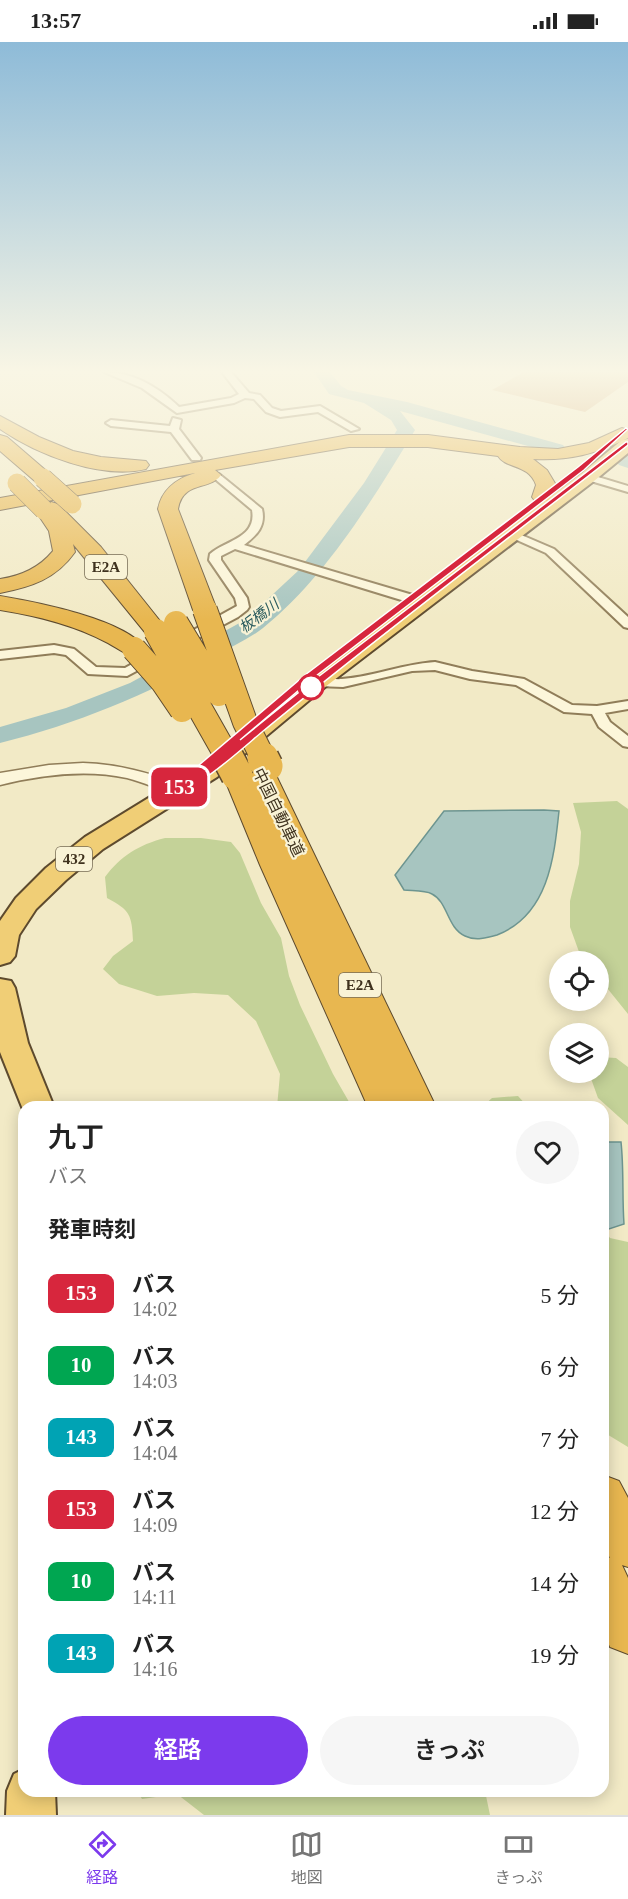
<!DOCTYPE html>
<html lang="ja">
<meta charset="utf-8">
<style>
:root{--surface:#fff;--page:#f6f6f6;--text:#222;--muted:#767676;--line:#e0e0e0;--accent:#7c3aed}
body{margin:0;font-family:"Times New Roman","Noto Sans JP",serif;background:var(--page);color:var(--text);height:100vh;display:flex;flex-direction:column;font-size:22px;white-space:nowrap}
*{box-sizing:border-box;margin:0}
p{font-size:20px;color:var(--muted)}
.icon{flex:none;width:33px;height:33px;fill:none;stroke:currentColor;stroke-width:2;stroke-linecap:round;stroke-linejoin:round}
.map{position:relative;flex:1;overflow:hidden}
.panel{position:absolute;left:18px;top:1059px;width:591px;height:696px;display:flex;flex-direction:column;background:var(--surface);border-radius:18px;box-shadow:0 3px 15px #0003}
.panel>*{flex:none}
.badge{padding:0 12px;border-radius:9px;font-size:21px;line-height:39px}
.buttons{position:absolute;left:549px;top:909px;display:grid;gap:12px}
.buttons a{display:grid;place-items:center;width:60px;height:60px;border-radius:50%;background:var(--surface);box-shadow:0 3px 15px #0003;font-size:30px}
.map>.badge{position:absolute;translate:-50% -50%;box-shadow:0 0 0 3px #fff}
h2{padding:0 30px;font-size:22px;line-height:54px}
.round{display:grid;place-items:center;flex:none;width:63px;height:63px;border-radius:32px;background:var(--page)}
.summary{display:flex;align-items:center;justify-content:space-between;height:102px;padding:0 30px}
h1{font-size:28px;font-weight:600;line-height:45px}
.button{display:flex;gap:12px;margin-top:auto;padding:12px 30px}
.button a{flex:1;height:69px;border-radius:36px;background:var(--accent);color:#fff;font-size:24px;font-weight:600;line-height:69px;text-align:center}
.button a+a{background:var(--page);color:var(--text)}
ul{padding:0;list-style:none}
li{display:flex;align-items:center;gap:18px;height:72px;padding:0 30px}
li div{flex:1}
li b{display:block;font-size:22px}
li em{font-style:normal}
li .badge{min-width:66px;font-weight:700;text-align:center}
.status{display:flex;justify-content:space-between;align-items:center;height:42px;padding:0 30px;background:var(--surface);direction:ltr}
.status svg{height:16px;fill:currentColor}
.dock{display:flex;justify-content:space-around;align-items:center;height:84px;border-top:2px solid var(--line);background:var(--surface);font-size:16px;color:var(--muted)}
.dock a{display:grid;justify-items:center;gap:3px}
.dock .on{color:var(--accent)}
.map>svg:first-child{display:block}
.green{fill:#c4d298}
.water{fill:#a7c5c0;stroke:#6d9590;stroke-width:1.5}
.lines{fill:none;stroke-linecap:round;stroke-linejoin:round}
.river{fill:#a7c5c0;fill-rule:evenodd}
.building{fill:#d4a978}
.minor-casing{stroke:#907d59;stroke-width:4}
.tertiary-casing{stroke:#907d59;stroke-width:3}
.trunk-casing{stroke:#5d4a2e;stroke-width:4}
.motorway-casing{stroke:#5d4a2e;stroke-width:2}
.minor{fill:#fcf6da;fill-rule:evenodd}
.tertiary{fill:#fcf6da;fill-rule:evenodd}
.trunk{fill:#f0ce76;fill-rule:evenodd}
.motorway{fill:#e8b750;fill-rule:evenodd}
.motorway-bridge-far2-casing{stroke:#5d4a2e;stroke-width:20;stroke-linecap:butt}
.motorway-bridge-far1-casing{stroke:#5d4a2e;stroke-width:26;stroke-linecap:butt}
.motorway-bridge-casing{stroke:#5d4a2e;stroke-width:34;stroke-linecap:butt}
.motorway-bridge-far2{stroke:#e8b750;stroke-width:19}
.motorway-bridge-far1{stroke:#e8b750;stroke-width:24}
.motorway-bridge{stroke:#e8b750;stroke-width:31}
.line{fill:#d7263d;stroke:#fff;stroke-width:1.5}
.stop-dot{fill:#fff;stroke:#d7263d;stroke-width:3}
.labels{text-anchor:middle;stroke-width:4.5;stroke-linejoin:round;paint-order:stroke}
.shield{fill:#f9f3d6;stroke:#776c55;stroke-width:1.5}
.shield-label{font-size:15px;font-weight:bold;fill:#3f321e}
.far-water-label{font-size:15px;font-style:italic;fill:#2c5d5f;stroke:#f9f3d6}
.street-label{font-size:16px;fill:#3f321e;stroke:#f9f3d6}
</style>
<div class="status"><b>13:57</b><svg viewBox="0 0 49 12"><path d="M0 12V9h3v3zM5 12V6h3v6zM10 12V3h3v9zM15 12V0h3v12zM26 1h20v11H26zM47 4h2v5h-2z"/></svg></div>
<div class="map">
<svg width="628" height="1773" viewBox="0 0 628 1773">
<rect width="100%" height="100%" fill="#f2eac6"/>
<path class="green" d="M 617,759 L 628,767 L 628,972 L 599,936 L 598,920 L 582,918 L 570,885 L 570,859 L 579,822 L 581,790 L 573,761 Z
M 165,796 L 201,796 L 231,800 L 240,811 L 261,861 L 281,896 L 289,934 L 300,963 L 333,1032 L 352,1065 L 277,1065 L 280,1032 L 256,979 L 228,953 L 194,951 L 157,954 L 119,942 L 103,927 L 113,914 L 133,899 C 132,873 130,868 107,856 L 105,835 C 121,814 138,803 165,796 Z
M 599,1015 L 616,1016 L 628,1025 L 628,1083 L 598,1056 L 589,1031 L 598,1030 Z
M 518,1054 L 528,1065 L 482,1065 L 492,1056 Z
M 603,1187 L 610,1196 L 628,1200 L 628,1405 L 605,1391 L 603,1388 Z
M 137,1749 L 485,1749 L 490,1773 L 204,1773 L 177,1752 L 142,1757 Z"/>
<path class="water" d="M 544,768 L 559,769 C 554,817 548,873 497,893 C 487,896 475,899 465,894 C 447,886 448,860 432,852 C 425,848 412,849 404,848 L 395,833 L 444,769 Z
M 603,1100 L 621,1100 C 624,1127 622,1154 624,1182 L 609,1187 L 603,1180 Z"/>
<g class="lines">
<path class="river" d="M 314,330 L 330,330 L 341,344 L 348,348 L 407,360 L 563,403 L 566,407 L 563,411 L 557,412 L 400,369 L 415,388 C 373,457 326,535 263,586 C 249,597 231,605 215,614 C 147,653 76,682 0,701 L 0,685 L 66,666 L 130,641 L 245,578 L 299,528 L 364,441 L 397,388 L 391,378 L 364,361 L 329,352 Z
M 625,413 L 628,414 L 628,426 L 619,423 L 616,419 L 619,415 Z"/>
</g>
<path class="building" d="M 524,330 L 628,330 L 628,340 L 585,370 L 492,348 Z"/>
<g class="lines">
<defs>
<path id="minor" d="M 104,330 C 133,330 158,345 179,365 L 231,356 L 239,352 L 222,330 L 231,330 L 249,351 L 260,353 L 272,366 L 281,369 L 320,364 L 359,387 L 351,389 L 318,370 L 280,375 L 266,370 L 254,357 L 245,356 L 234,361 L 177,371 L 142,346 Z
M 173,376 L 181,378 L 179,387 L 201,416 L 200,418 L 192,418 L 171,390 L 111,384 L 106,381 L 111,378 L 170,384 Z
M 219,432 L 262,467 C 266,484 257,493 244,503 L 416,554 L 418,557 L 412,561 L 408,560 L 235,507 L 221,514 L 221,518 L 247,556 L 249,565 L 247,568 L 238,575 L 127,634 L 88,632 L 66,613 L 54,611 L 0,617 L 0,609 L 54,603 L 74,607 L 96,625 L 125,626 L 237,564 L 235,556 L 209,518 L 210,512 C 226,498 257,496 252,468 L 215,437 L 215,433 Z
M 588,432 L 628,444 L 628,450 L 584,437 L 583,435 Z
M 512,489 L 554,507 L 628,575 L 628,586 L 624,585 L 546,511 L 508,494 L 508,490 Z
M 435,620 L 472,629 L 524,637 L 572,663 L 597,664 L 628,659 L 628,667 L 605,671 L 610,680 L 628,694 L 628,705 L 623,704 L 599,685 L 592,672 L 564,670 L 516,643 L 470,637 L 435,628 L 412,629 L 343,645 L 317,644 L 310,640 C 318,633 332,638 342,637 C 373,635 402,622 435,620 Z"/>
<path id="tertiary" d="M 83,721 C 119,722 149,731 183,743 L 185,747 L 183,751 L 176,753 C 159,748 144,740 127,736 C 85,727 41,733 0,743 L 0,731 L 49,723 Z"/>
<path id="trunk" d="M 628,397 L 628,411 L 594,439 L 325,645 L 217,735 L 103,807 L 66,838 L 36,867 L 19,893 L 15,914 L 10,920 L 0,923 L 0,879 L 16,856 L 46,826 L 85,795 L 199,725 L 309,635 L 582,431 L 622,398 Z
M 0,937 L 11,939 L 15,946 L 28,1001 L 54,1065 L 24,1065 L 24,1069 L 22,1065 L 0,1010 Z
M 24,1727 L 24,1749 L 55,1749 L 56,1773 L 6,1773 L 7,1749 L 14,1732 Z"/>
<path id="motorway" d="M 0,374 L 39,395 L 73,409 L 101,415 L 146,419 L 149,423 L 146,427 C 101,438 36,412 0,387 Z
M 622,386 L 628,388 L 628,396 C 597,412 568,419 533,417 L 547,428 L 556,443 L 549,459 L 535,459 L 532,455 L 536,443 C 529,422 506,427 498,414 L 428,405 L 349,405 L 215,428 L 221,433 C 210,449 183,438 178,467 L 217,568 L 213,573 L 205,575 L 197,573 L 193,568 L 158,467 C 162,447 176,437 195,431 L 0,468 L 0,456 L 349,393 L 428,393 L 520,405 L 558,407 L 589,401 Z
M 0,393 L 7,395 L 50,432 L 53,436 L 50,440 L 36,440 L 0,409 Z
M 51,460 L 58,462 L 101,505 L 164,584 L 168,589 L 164,594 L 156,596 L 148,594 L 73,502 L 75,510 C 56,537 31,545 0,551 L 0,537 C 21,534 39,526 53,509 L 49,489 L 39,474 L 43,469 L 41,466 L 44,462 Z
M 0,554 C 36,560 125,577 146,607 L 143,612 C 128,616 121,608 108,601 C 74,583 38,574 0,568 Z
M 258,717 L 268,719 L 272,725 L 436,1065 L 368,1065 L 260,823 L 223,733 L 227,727 L 237,725 L 245,727 L 248,719 Z
M 603,1433 L 619,1439 L 628,1456 L 628,1525 L 622,1523 L 628,1536 L 628,1612 L 610,1605 L 603,1589 L 603,1513 L 610,1516 L 603,1502 Z"/>
</defs>
<use href="#minor" class="minor-casing"/>
<use href="#tertiary" class="tertiary-casing"/>
<use href="#trunk" class="trunk-casing"/>
<use href="#motorway" class="motorway-casing"/>
<use href="#minor" class="minor"/>
<use href="#tertiary" class="tertiary"/>
<use href="#trunk" class="trunk"/>
<use href="#motorway" class="motorway"/>
<defs>
<path id="motorway-bridge-far2" d="M 43,436 L 72,462
M 17,441 L 44,468"/>
<path id="motorway-bridge-far1" d="M 205,568 L 245,680 L 264,718
M 176,581 L 219,652
M 156,589 L 229,718
M 134,607 L 163,640 L 182,668"/>
<path id="motorway-bridge" d="M 228,716 L 237,733
M 263,716 L 267,724"/>
</defs>
<use href="#motorway-bridge-far2" class="motorway-bridge-far2-casing"/>
<use href="#motorway-bridge-far1" class="motorway-bridge-far1-casing"/>
<use href="#motorway-bridge" class="motorway-bridge-casing"/>
<use href="#motorway-bridge-far2" class="motorway-bridge-far2"/>
<use href="#motorway-bridge-far1" class="motorway-bridge-far1"/>
<use href="#motorway-bridge" class="motorway-bridge"/>
</g>
<linearGradient id="sky" x2="0" y2="1"><stop stop-color="#8ebbd8"/><stop offset="0.57" stop-color="#f9f6e5"/><stop offset="1" stop-color="#f9f6e5" stop-opacity="0"/></linearGradient>
<rect width="628" height="578" fill="url(#sky)"/>
<path class="line" d="M 626,386 L 628,387 L 584,428 L 312,637 L 240,698 L 314,638 L 626,400 L 628,400 L 628,403 C 507,498 382,591 262,690 C 245,704 192,753 173,750 L 173,745 L 305,633 L 578,425 Z"/>
<circle class="stop-dot" cx="311" cy="645" r="12"/>
<g class="labels">
<g class="shield">
<rect x="85" y="513" width="42" height="24" rx="4.5"/>
<rect x="56" y="805" width="36" height="24" rx="4.5"/>
<rect x="339" y="931" width="42" height="24" rx="4.5"/>
</g>
<g class="shield-label">
<text x="106" y="530">E2A</text>
<text x="74" y="822">432</text>
<text x="360" y="948">E2A</text>
</g>
<g class="far-water-label">
<text transform="translate(259 574) rotate(-37)" y="5">板橋川</text>
</g>
<g class="street-label">
<text transform="translate(279 770) rotate(64)" y="6">中国自動車道</text>
</g>
</g>
</svg>
<div class="buttons">
<a><svg class="icon" aria-label="locate" viewBox="0 0 24 24"><circle cx="12" cy="12" r="6"/><path d="M12 2v4M12 18v4M2 12h4M18 12h4"/></svg></a>
<a><svg class="icon" aria-label="layers" viewBox="0 0 24 24"><path d="M12 4l9 5-9 5-9-5zM3 14l9 5 9-5"/></svg></a>
</div>
<b class="badge" style="left:179px;top:745px;background:#d7263d;color:#fff">153</b>
<section class="panel">
<div class="summary"><div><h1>九丁</h1><p>バス</p></div><a class="round"><svg class="icon" aria-label="heart" viewBox="0 0 24 24"><path d="M12 20l-8-8c-3-5 5-10 8-4 3-6 11-1 8 4z"/></svg></a></div>
<h2>発車時刻</h2>
<ul>
<li><span class="badge" style="background:#d7263d;color:#fff">153</span><div><b>バス</b><p>14:02</p></div><em>5 分</em></li>
<li><span class="badge" style="background:#00a651;color:#fff">10</span><div><b>バス</b><p>14:03</p></div><em>6 分</em></li>
<li><span class="badge" style="background:#00a3b4;color:#fff">143</span><div><b>バス</b><p>14:04</p></div><em>7 分</em></li>
<li><span class="badge" style="background:#d7263d;color:#fff">153</span><div><b>バス</b><p>14:09</p></div><em>12 分</em></li>
<li><span class="badge" style="background:#00a651;color:#fff">10</span><div><b>バス</b><p>14:11</p></div><em>14 分</em></li>
<li><span class="badge" style="background:#00a3b4;color:#fff">143</span><div><b>バス</b><p>14:16</p></div><em>19 分</em></li>
</ul>
<div class="button"><a>経路</a><a>きっぷ</a></div>
</section>
</div>
<nav class="dock">
<a class="on"><svg class="icon" aria-label="directions" viewBox="0 0 24 24"><path d="M12 3l9 9-9 9-9-9zM9 14v-3h6M13 9l2 2-2 2"/></svg>経路</a>
<a><svg class="icon" aria-label="map" viewBox="0 0 24 24"><path d="M3 6l6-2 6 2 6-2v14l-6 2-6-2-6 2zM9 4v14M15 6v14"/></svg>地図</a>
<a><svg class="icon" aria-label="tickets" viewBox="0 0 24 24"><path d="M3 7h18v10H3zM15 7v10"/></svg>きっぷ</a>
</nav>
